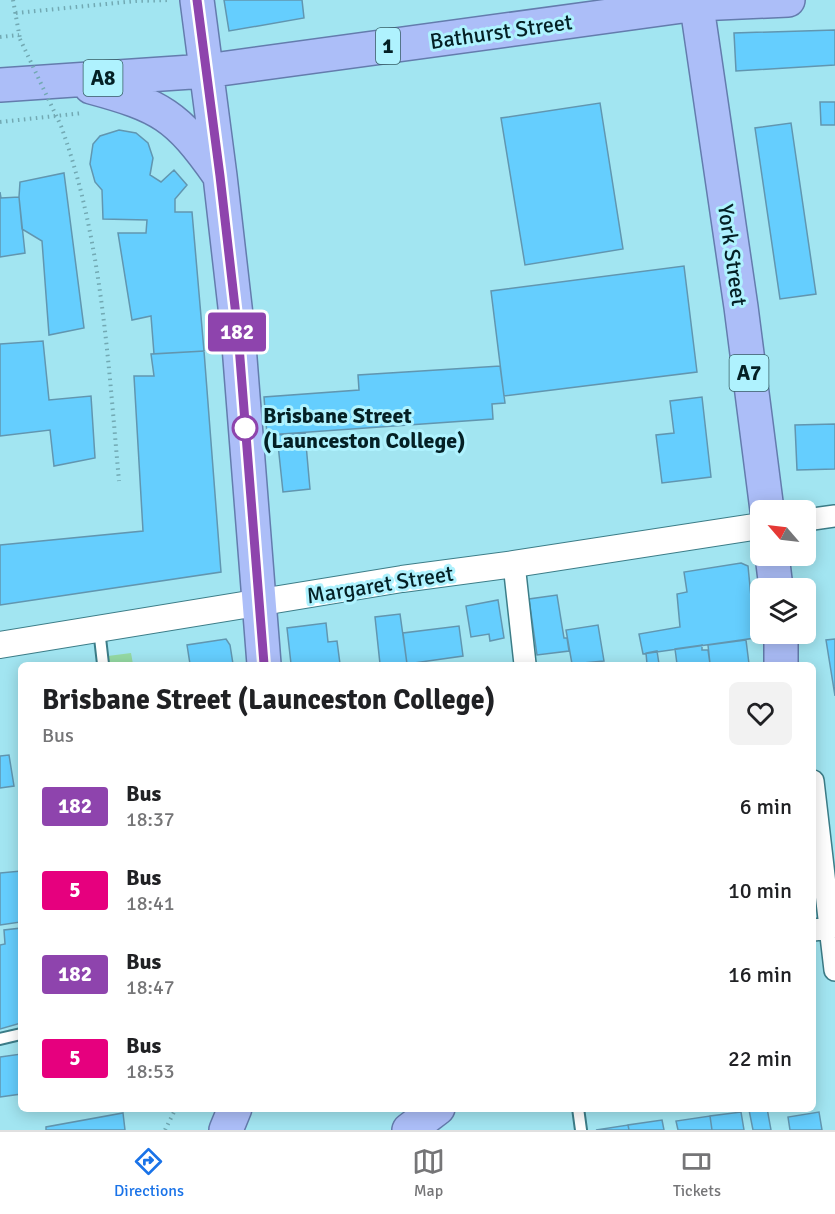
<!DOCTYPE html>
<style>
:root{--surface:#fff;--page:#f2f2f2;--text:#202124;--muted:#757577;--line:#e0e0e0;--accent:#1a73e8}
body{margin:0;font-family:Signika,sans-serif;background:var(--page);color:var(--text);height:100vh;display:flex;flex-direction:column;font-size:22px;white-space:nowrap}
*{box-sizing:border-box;margin:0}
p{font-size:20px;color:var(--muted)}
.icon{flex:none;width:33px;height:33px;fill:none;stroke:currentColor;stroke-width:2;stroke-linecap:round;stroke-linejoin:round}
.map{position:relative;flex:1;overflow:hidden}
.drawer{position:absolute;left:18px;top:662px;width:798px;height:450px;display:flex;flex-direction:column;background:var(--surface);border-radius:9px;box-shadow:0 3px 15px #0003}
.drawer>*{flex:none}
.badge{padding:0 12px;border-radius:4px;font-size:21px;line-height:39px}
.needle{width:39px;rotate:298deg}
.controls{position:absolute;left:750px;top:500px;display:grid;gap:12px}
.controls a{display:grid;place-items:center;width:66px;height:66px;border-radius:9px;background:var(--surface);box-shadow:0 3px 15px #0003;font-size:30px}
.map>.badge{position:absolute;translate:-50% -50%;box-shadow:0 0 0 3px #fff}
.round{display:grid;place-items:center;flex:none;width:63px;height:63px;border-radius:9px;background:var(--page)}
.head{display:flex;align-items:center;justify-content:space-between;height:102px;padding:0 24px}
h1{font-size:28px;font-weight:700;line-height:45px}
ul{padding:0;list-style:none}
li{display:flex;align-items:center;gap:18px;height:84px;padding:0 24px}
li div{flex:1}
li b{display:block;font-size:22px}
li em{font-style:normal}
li .badge{min-width:66px;font-weight:700;text-align:center}
.menu{display:flex;justify-content:space-around;align-items:center;height:84px;border-top:2px solid var(--line);background:var(--surface);font-size:16px;color:var(--muted)}
.menu a{display:grid;justify-items:center;gap:3px}
.menu .selected{color:var(--accent)}
.map>svg:first-child{display:block}
.green{fill:#95daa3}
.building{fill:#65cefe;stroke:#6196b0;stroke-width:1.5}
.lines{fill:none;stroke-linecap:round;stroke-linejoin:round}
.service-casing{stroke:#3c7d88;stroke-width:14}
.minor-casing{stroke:#3c7d88;stroke-width:24}
.tertiary-casing{stroke:#3c7d88;stroke-width:28}
.trunk-casing{stroke:#647cad;stroke-width:36}
.path{stroke:#72a9b3;stroke-width:4;stroke-dasharray:1.5 4.5;stroke-linecap:butt}
.service{stroke:#fff;stroke-width:10}
.minor{stroke:#fff;stroke-width:21}
.tertiary{stroke:#fff;stroke-width:26}
.trunk{stroke:#acbef8;stroke-width:33}
.path-bridge{stroke:#72a9b3;stroke-width:4;stroke-dasharray:1.5 4.5;stroke-linecap:butt}
.line-casing{stroke:#fff;stroke-width:14}
.line{stroke:#8e44ad;stroke-width:9}
.stop-dot{fill:#fff;stroke:#8e44ad;stroke-width:3}
.labels{text-anchor:middle;stroke-width:6;stroke-linejoin:round;paint-order:stroke}
.shield{fill:#aff2fe;stroke:#375f66;stroke-width:1.5}
.shield-label{font-size:21px;font-weight:bold;fill:#042025}
.street-label{font-size:22px;fill:#042025;stroke:#aff2fe}
.stop-label{font-size:22px;font-weight:bold;fill:#042025;stroke:#aff2fe;text-anchor:start}
</style>
<div class="map">
<svg width="835" height="1130" viewBox="0 0 835 1130">
<rect width="100%" height="100%" fill="#a2e5f1"/>
<path class="green" d="M 131,653 L 133,664 L 109,664 L 108,656 Z"/>
<path class="building" d="M 224,0 L 302,0 L 304,18 L 229,31 Z
M 835,30 L 835,65 L 736,71 L 734,33 Z
M 820,102 L 835,102 L 835,125 L 821,125 Z
M 600,103 L 623,249 L 525,265 L 501,118 Z
M 791,123 L 816,294 L 780,299 L 755,128 Z
M 119,130 L 136,133 L 148,143 L 153,158 L 150,175 L 161,182 L 174,170 L 187,185 L 175,199 L 175,212 L 192,212 L 204,351 L 154,354 L 151,316 L 132,320 L 118,233 L 146,233 L 147,220 L 103,219 L 102,190 L 95,182 L 90,164 L 93,144 L 100,136 Z
M 64,173 L 84,328 L 49,335 L 42,241 L 22,229 L 19,197 L 20,182 Z
M 0,192 L 1,198 L 19,197 L 25,253 L 0,257 Z
M 684,266 L 697,372 L 504,396 L 491,291 Z
M 43,341 L 49,400 L 91,396 L 95,458 L 54,466 L 50,430 L 0,436 L 0,344 Z
M 204,351 L 221,572 L 0,605 L 0,545 L 143,531 L 134,376 L 154,376 L 151,354 Z
M 500,366 L 505,403 L 492,404 L 493,419 L 267,435 L 264,397 L 359,390 L 358,375 Z
M 702,397 L 711,477 L 662,483 L 656,435 L 674,433 L 670,401 Z
M 835,424 L 835,469 L 797,470 L 795,425 Z
M 305,433 L 310,489 L 283,492 L 277,435 Z
M 741,563 L 748,566 L 755,638 L 643,654 L 639,634 L 680,627 L 677,594 L 687,592 L 684,572 Z
M 557,595 L 564,638 L 567,638 L 569,651 L 537,655 L 529,599 Z
M 498,600 L 504,638 L 490,641 L 489,634 L 471,637 L 466,606 Z
M 400,614 L 407,664 L 380,664 L 375,617 Z
M 326,623 L 328,642 L 337,641 L 340,664 L 291,664 L 287,628 Z
M 598,625 L 604,661 L 572,664 L 566,630 Z
M 459,626 L 463,656 L 407,664 L 403,633 Z
M 226,639 L 230,645 L 233,664 L 190,664 L 187,645 Z
M 835,639 L 835,696 L 826,640 Z
M 746,640 L 749,664 L 710,664 L 708,645 Z
M 702,645 L 702,650 L 708,650 L 710,664 L 677,664 L 675,649 Z
M 657,651 L 659,664 L 647,664 L 646,653 Z
M 9,755 L 14,786 L 0,788 L 0,756 Z
M 21,871 L 21,1023 L 0,1029 L 0,945 L 5,944 L 4,930 L 21,928 L 20,922 L 0,925 L 0,873 Z
M 21,1054 L 21,1094 L 0,1097 L 0,1057 Z
M 754,1108 L 767,1108 L 771,1130 L 753,1130 L 749,1110 Z
M 741,1112 L 744,1130 L 712,1130 L 710,1116 Z
M 819,1112 L 822,1130 L 790,1130 L 788,1117 Z
M 123,1113 L 125,1130 L 46,1130 L 46,1127 Z
M 710,1116 L 712,1130 L 678,1130 L 676,1121 Z
M 662,1120 L 664,1130 L 629,1130 L 628,1125 Z
M 628,1125 L 629,1130 L 596,1130 Z"/>
<g class="lines">
<defs>
<path id="service" d="M 99,629 L 103,664
M 0,1039 L 21,1034
M 578,1108 L 581,1130"/>
<path id="minor" d="M 806,520 L 835,516
M 514,564 L 525,664
M 813,781 L 835,970
M 813,930 L 831,928"/>
<path id="tertiary" d="M 0,645 L 402,579 L 514,564 L 760,526"/>
<path id="trunk" d="M 197,0 L 220,176 L 238,333 L 264,664
M 696,0 L 741,307 L 767,510
M 0,85 L 206,71 L 697,4 L 788,0
M 91,87 C 161,106 177,115 219,175
M 772,555 L 776,588
M 781,633 L 781,664
M 226,1130 L 235,1108
M 409,1130 L 438,1108"/>
</defs>
<use href="#service" class="service-casing"/>
<use href="#minor" class="minor-casing"/>
<use href="#tertiary" class="tertiary-casing"/>
<use href="#trunk" class="trunk-casing"/>
<path class="path" d="M 13,0 L 20,39
M 16,13 L 136,1 L 170,0
M 0,37 L 19,35
M 0,122 L 83,113
M 61,126 C 102,239 108,361 119,481
M 165,1130 L 176,1108"/>
<use href="#service" class="service"/>
<use href="#minor" class="minor"/>
<use href="#tertiary" class="tertiary"/>
<use href="#trunk" class="trunk"/>
<path class="path-bridge" d="M 20,39 L 61,126"/>
</g>
<g class="lines">
<defs>
<path id="line" d="M 197,0 L 220,176 L 238,333 L 264,664"/>
</defs>
<use href="#line" class="line-casing"/>
<use href="#line" class="line"/>
</g>
<circle class="stop-dot" cx="245" cy="428" r="12"/>
<g class="labels">
<g class="shield">
<rect x="376" y="28" width="24" height="36" rx="4.5"/>
<rect x="83.5" y="60" width="39" height="36" rx="4.5"/>
<rect x="729.5" y="355" width="39" height="36" rx="4.5"/>
</g>
<g class="shield-label">
<text x="388" y="53">1</text>
<text x="103" y="85">A8</text>
<text x="749" y="380">A7</text>
</g>
<g class="street-label">
<text transform="translate(501 31) rotate(-8)" y="8">Bathurst Street</text>
<text transform="translate(733 255) rotate(82)" y="8">York Street</text>
<text transform="translate(380 584) rotate(-9)" y="8">Margaret Street</text>
</g>
<g class="stop-label">
<text x="263" y="423">Brisbane Street<tspan x="263" dy="25">(Launceston College)</tspan></text>
</g>
</g>
</svg>
<div class="controls">
<a><svg class="needle" viewBox="-14 -14 28 28"><path d="M0-13l5 13h-10z" fill="#e53935"/><path d="M0 13l5-13h-10z" fill="#757577"/></svg></a>
<a><svg class="icon" aria-label="layers" viewBox="0 0 24 24"><path d="M12 4l9 5-9 5-9-5zM3 14l9 5 9-5"/></svg></a>
</div>
<b class="badge" style="left:237px;top:332px;background:#8e44ad;color:#fff">182</b>
<section class="drawer">
<div class="head"><div><h1>Brisbane Street (Launceston College)</h1><p>Bus</p></div><a class="round"><svg class="icon" aria-label="heart" viewBox="0 0 24 24"><path d="M12 20l-8-8c-3-5 5-10 8-4 3-6 11-1 8 4z"/></svg></a></div>
<ul>
<li><span class="badge" style="background:#8e44ad;color:#fff">182</span><div><b>Bus</b><p>18:37</p></div><em>6 min</em></li>
<li><span class="badge" style="background:#e6007e;color:#fff">5</span><div><b>Bus</b><p>18:41</p></div><em>10 min</em></li>
<li><span class="badge" style="background:#8e44ad;color:#fff">182</span><div><b>Bus</b><p>18:47</p></div><em>16 min</em></li>
<li><span class="badge" style="background:#e6007e;color:#fff">5</span><div><b>Bus</b><p>18:53</p></div><em>22 min</em></li>
</ul>
</section>
</div>
<nav class="menu">
<a class="selected"><svg class="icon" aria-label="directions" viewBox="0 0 24 24"><path d="M12 3l9 9-9 9-9-9zM9 14v-3h6M13 9l2 2-2 2"/></svg>Directions</a>
<a><svg class="icon" aria-label="map" viewBox="0 0 24 24"><path d="M3 6l6-2 6 2 6-2v14l-6 2-6-2-6 2zM9 4v14M15 6v14"/></svg>Map</a>
<a><svg class="icon" aria-label="tickets" viewBox="0 0 24 24"><path d="M3 7h18v10H3zM15 7v10"/></svg>Tickets</a>
</nav>
